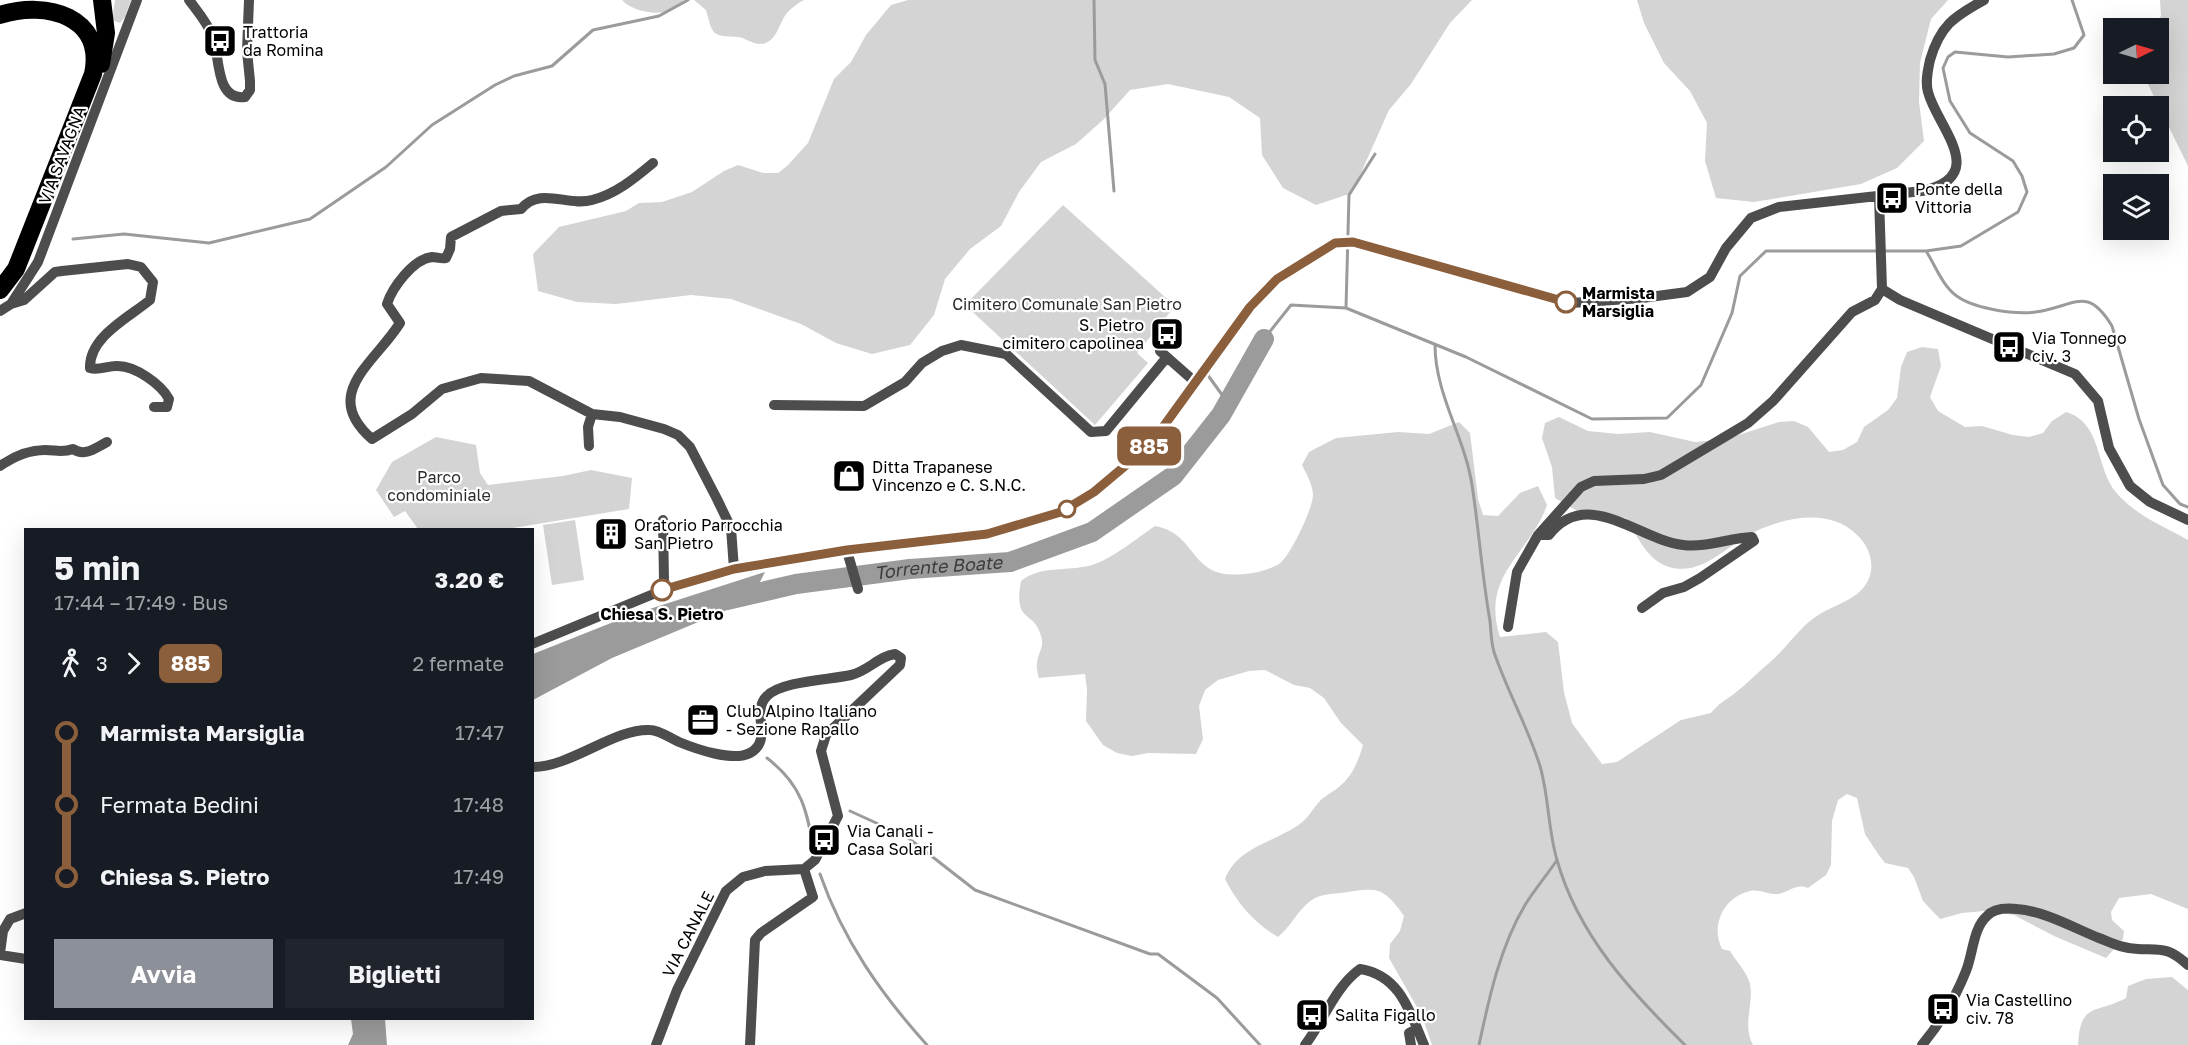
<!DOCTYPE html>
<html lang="it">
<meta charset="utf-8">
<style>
:root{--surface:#171b24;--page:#20242c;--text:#f1f3f6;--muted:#9ea1a6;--accent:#8c9099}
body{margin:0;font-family:"Golos Text",sans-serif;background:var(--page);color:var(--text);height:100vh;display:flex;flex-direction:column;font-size:22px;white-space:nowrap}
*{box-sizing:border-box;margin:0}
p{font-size:20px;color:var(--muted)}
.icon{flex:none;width:33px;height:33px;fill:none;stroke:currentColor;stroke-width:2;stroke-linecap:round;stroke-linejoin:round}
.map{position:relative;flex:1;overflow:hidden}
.panel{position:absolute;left:24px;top:528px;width:510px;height:492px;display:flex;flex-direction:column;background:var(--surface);border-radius:0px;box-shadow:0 6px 24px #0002}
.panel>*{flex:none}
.badge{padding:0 12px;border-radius:9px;font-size:21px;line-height:39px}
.needle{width:39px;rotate:85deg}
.tools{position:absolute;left:2103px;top:18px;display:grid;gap:12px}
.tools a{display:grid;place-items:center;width:66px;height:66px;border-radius:0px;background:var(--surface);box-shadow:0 6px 24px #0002;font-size:30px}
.map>.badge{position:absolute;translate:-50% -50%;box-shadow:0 0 0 3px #fff}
.legs{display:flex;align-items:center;gap:9px;height:66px;padding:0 30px;font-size:20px}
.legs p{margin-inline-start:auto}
.headline{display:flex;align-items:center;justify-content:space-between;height:102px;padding:0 30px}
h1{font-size:33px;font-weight:700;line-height:45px}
.primary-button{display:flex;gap:12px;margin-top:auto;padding:12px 30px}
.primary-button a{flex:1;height:69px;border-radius:0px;background:var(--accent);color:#fff;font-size:24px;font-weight:700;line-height:69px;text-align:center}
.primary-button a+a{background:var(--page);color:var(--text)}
ul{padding:0 30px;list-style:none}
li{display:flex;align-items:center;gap:21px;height:72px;font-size:22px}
li i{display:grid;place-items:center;width:9px;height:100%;margin:0 8px;background:currentColor}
li i::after{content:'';width:15px;height:15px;margin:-8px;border:4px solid;border-radius:50%;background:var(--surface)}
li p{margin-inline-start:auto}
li:first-child i{background:linear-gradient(#0000 50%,currentColor 0)}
li:last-child i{background:linear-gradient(currentColor 50%,#0000 0)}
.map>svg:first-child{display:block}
.green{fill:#d4d4d4}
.water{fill:#9b9b9b}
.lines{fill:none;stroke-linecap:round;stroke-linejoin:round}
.stream{stroke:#9b9b9b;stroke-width:3}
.river{stroke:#9b9b9b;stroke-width:20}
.minor{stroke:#4d4d4d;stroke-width:10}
.highway{stroke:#000;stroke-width:18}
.line-1-casing{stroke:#fff;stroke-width:14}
.line-1{stroke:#8b5e3c;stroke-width:9}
.stop-1-dot{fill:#fff;stroke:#8b5e3c;stroke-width:3}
.labels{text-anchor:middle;stroke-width:4.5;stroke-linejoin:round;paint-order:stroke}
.poi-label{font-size:16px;fill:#000;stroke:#fff;text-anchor:start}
.street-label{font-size:16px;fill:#000;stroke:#fff}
.stop-label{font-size:16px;font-weight:bold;fill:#000;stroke:#fff;text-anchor:start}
.park-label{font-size:16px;fill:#2b2b2b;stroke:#fff}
.water-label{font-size:18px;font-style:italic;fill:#3c3c3c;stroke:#fff}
</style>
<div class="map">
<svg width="2188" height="1045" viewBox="0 0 2188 1045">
<rect width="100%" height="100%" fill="#fff"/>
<path class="green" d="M 115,0 L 131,0 L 125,17 L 120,23 L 112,20 Z
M 622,0 L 684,0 C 680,3 677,7 673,9 C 660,17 631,11 622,0 Z
M 694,0 L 804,0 C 798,3 791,8 786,14 C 779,24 776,44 760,44 C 752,44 746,38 738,37 C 711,36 713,35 706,10 Z
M 908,0 L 1472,0 L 1450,23 L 1411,84 L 1389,110 L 1352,193 L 1316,205 L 1283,188 L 1262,155 L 1260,118 L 1229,97 L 1168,84 L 1130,90 L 1104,119 L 1076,144 L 1041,162 L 1019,192 L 1001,226 L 970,249 L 945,279 L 934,315 L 910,345 L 872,354 L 836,343 L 801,324 L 731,299 L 691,295 L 616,304 L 577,302 L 538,291 L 533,254 L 559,227 L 626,211 L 639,203 L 662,202 L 692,192 L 724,171 L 738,165 L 763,173 L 778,173 L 787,166 L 808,143 L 834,79 L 851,62 L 866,35 L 891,5 Z
M 1637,0 L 1948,0 L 1931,19 L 1920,63 L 1919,102 L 1924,141 L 1897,168 L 1861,184 L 1754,202 L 1716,198 L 1705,161 L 1707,123 L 1690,91 L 1664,63 L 1644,23 Z
M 2160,0 L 2188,0 L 2188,166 L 2143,74 L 2158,74 L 2157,28 L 2161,15 Z
M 1063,205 L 1175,306 L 1137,353 L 1148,363 L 1095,425 L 965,305 Z
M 1922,347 L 1938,349 L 1941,366 L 1930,397 L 1938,411 L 1965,427 L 1982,426 L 2013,435 L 2029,437 L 2043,433 L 2052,421 L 2066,412 C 2102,423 2095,464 2115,491 C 2134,515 2162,525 2188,540 L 2188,909 L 2151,894 L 2119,898 L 2111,912 L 2112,920 L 2124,931 L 2123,939 L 2106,958 L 2054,936 L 2014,915 L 1984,911 L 1962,913 L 1940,919 L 1923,901 L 1914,877 L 1908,868 L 1885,863 L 1878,854 L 1865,834 L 1857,798 L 1847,794 L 1838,800 L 1832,821 L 1831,865 L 1826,875 L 1808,888 C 1796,883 1789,892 1778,894 C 1768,895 1760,889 1750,891 C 1724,897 1710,925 1722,949 L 1730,951 C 1736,961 1747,972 1750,984 C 1754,1004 1742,1025 1753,1045 L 1432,1045 L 1422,1016 L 1389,958 L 1390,944 L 1400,931 L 1404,916 C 1381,883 1375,889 1340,893 C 1329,894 1317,895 1309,902 C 1296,913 1291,926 1278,937 C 1254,923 1237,903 1225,879 C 1237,848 1271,843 1297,826 C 1308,819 1311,811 1319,802 C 1325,795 1334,792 1341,785 C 1353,775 1359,759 1363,745 L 1341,723 L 1324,698 L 1310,688 L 1294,685 L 1265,670 L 1249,671 L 1218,680 L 1205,690 L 1199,706 L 1203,739 L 1196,754 L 1148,753 L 1132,756 L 1117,753 L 1103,745 L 1086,721 L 1087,690 L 1085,674 L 1039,678 C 1038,674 1036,668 1037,664 C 1037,654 1045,647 1041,636 C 1034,609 1013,625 1021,581 C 1041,565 1066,572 1092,565 C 1112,559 1137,538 1155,526 C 1191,532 1191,566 1220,573 C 1237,577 1264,573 1279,564 C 1290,557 1313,508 1313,495 C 1313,485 1306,473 1302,465 L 1309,452 L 1336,438 L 1398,432 L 1429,434 L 1459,422 L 1470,433 L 1478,499 L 1483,515 L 1498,516 L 1520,493 L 1538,486 L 1547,505 C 1530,554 1480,575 1500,637 L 1546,632 L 1558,642 L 1564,692 L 1572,723 L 1602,764 L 1617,762 L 1681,720 L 1711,713 C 1719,703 1726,700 1735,693 C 1747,684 1758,672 1769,663 C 1785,650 1797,630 1814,618 C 1834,603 1866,600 1871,571 C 1873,558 1867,544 1857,535 C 1830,508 1787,517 1756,531 C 1727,544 1702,579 1666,566 C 1646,558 1636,534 1626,518 L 1579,512 L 1555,498 L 1552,467 L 1542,438 L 1545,423 L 1559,417 L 1588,431 L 1618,434 L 1650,432 L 1695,442 L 1726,439 L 1779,422 L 1794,421 L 1808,427 L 1829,452 L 1843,450 L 1857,442 L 1864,427 L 1888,410 L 1897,398 L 1901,367 L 1907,352 Z
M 436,437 L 476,445 L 480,473 L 488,485 L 563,476 L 591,470 L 632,478 L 629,509 L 507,529 L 418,529 L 405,511 L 394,517 L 376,490 L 392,462 Z
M 575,520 L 584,580 L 552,585 L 543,525 Z
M 2172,977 L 2188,990 L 2188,1045 L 2078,1045 C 2080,1002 2096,1014 2126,998 L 2128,986 L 2146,979 Z"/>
<path class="water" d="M 765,572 L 751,600 L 612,658 L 533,700 L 533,654 L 631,615 Z
M 351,1019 L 385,1019 L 387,1045 L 348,1045 L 353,1034 Z"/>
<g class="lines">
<path class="stream" d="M 1094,0 L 1095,60 L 1105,84 L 1114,191
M 73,239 L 124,234 L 209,243 L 310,219 L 386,167 L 432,125 L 495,85 L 514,76 L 552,66 L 593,30 L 659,16 L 688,0
M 1883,251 L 1926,251 L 1961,246 L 2018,212 L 2027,192 L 2022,176 L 2013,161 L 1970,133 L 1950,101 L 1943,68 L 1948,57 L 1955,52 L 2008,57 L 2054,54 L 2074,48 L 2084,35 L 2072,0
M 1926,251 C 1934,263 1940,280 1950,290 C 1966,309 2018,316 2042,311 C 2077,304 2088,287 2112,326 L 2139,419 L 2163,485 L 2180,504 L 2188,507
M 1346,308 L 1349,195 L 1375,154
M 1264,339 L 1291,305 L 1346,308 L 1466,357 L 1592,419 L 1667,418 L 1701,385 L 1732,313 L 1740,276 L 1766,251 L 1877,251
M 1435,345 C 1435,394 1465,438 1472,485 C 1479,530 1482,576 1490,621 C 1491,631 1491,642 1494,652 C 1507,691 1528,727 1540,766 C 1549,797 1548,830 1557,860 C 1578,935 1631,992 1685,1045
M 1207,374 L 1228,403
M 767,758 C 802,785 807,810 814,852
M 850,811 L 907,837 L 975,890 L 1150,954 L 1158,954 L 1217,998 L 1260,1045
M 820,874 C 843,940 881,994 927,1045
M 1479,1045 C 1489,998 1500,947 1525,905 C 1534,890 1547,875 1557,860"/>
<path class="river" id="s1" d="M 727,600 L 796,584 L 910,569 L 1010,562 L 1092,532 L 1173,476 L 1221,415 L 1264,339"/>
<path class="minor" d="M 189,0 C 198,12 207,22 213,37 C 220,56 215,101 245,97 L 250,90 L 250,81 L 247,51 L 249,0
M 653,163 C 635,178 616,194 592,200 C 568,207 540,186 521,209 L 501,211 L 451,237 L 450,249 L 446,258 C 440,259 437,257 432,257 C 413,259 392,288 387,304 L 400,323 C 375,363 320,394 372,439 L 412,414 L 442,389 L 481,378 L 529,381 L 592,414 L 620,417 L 664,429 L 678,435 L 690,447 L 717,499 L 731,528 L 734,569
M 1879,196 L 1882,289 L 1900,300 L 2075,374 L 2098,401 L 2109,448 L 2130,486 L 2150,502 L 2188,520
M 11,304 L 24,300 L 55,272 L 62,271 L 128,264 L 141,267 L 153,282 L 150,300 C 128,318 89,337 90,368 C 99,371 109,365 118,366 C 135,366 161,384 169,399 L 167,407 L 154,407
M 0,311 L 11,304 L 38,262 L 137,0
M 1160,351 L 1194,381
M 774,405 L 864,406 L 905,382 L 922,363 L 942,351 L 961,345 L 1006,354 L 1091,432 L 1106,431 L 1167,357
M 589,446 L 588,427 L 592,414
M 0,466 C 13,457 29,450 45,450 C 56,450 62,453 73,449 C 85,457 95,448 107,442
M 663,520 L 664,581 L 668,588
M 1538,535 L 1549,535 C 1587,486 1639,540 1683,545 C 1706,548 1729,538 1752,537 L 1754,541 L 1700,578 L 1684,587 L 1663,593 L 1642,608
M 847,551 L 858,589
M 1508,627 L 1517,572 L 1538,535 L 1581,487 L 1594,481 L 1644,479 L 1661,475 L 1748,423 L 1773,401 L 1852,312 L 1875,300 L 1882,289
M 532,644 L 668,588 L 734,569 L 847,551 L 987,534 L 1061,512 L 1094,492 L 1150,445 L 1250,307 L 1277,279 L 1335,243 L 1353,242 L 1571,303 L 1642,298 L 1687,292 L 1710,277 L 1726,248 L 1751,218 L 1779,207 L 1922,191 C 1991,176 1937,127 1928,92 C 1925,81 1928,70 1930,60 C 1940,26 1953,17 1984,0
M 532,767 C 569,768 615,728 650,730 C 659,730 670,738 679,742 C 696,749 733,762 750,753 C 774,740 750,712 767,696 C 782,681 829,680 851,675 C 868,671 879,656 895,654 L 901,658 L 900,665 L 826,735 L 821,751 L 838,816 L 815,860 L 804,869 L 765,871 L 743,877 L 726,891 L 677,990 L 656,1045
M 0,953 L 3,931 L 10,919 L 26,913
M 0,955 L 26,959
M 750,1045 L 755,940 L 761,933 L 813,897 L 804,869
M 1305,1045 C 1324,1020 1335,987 1360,969 C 1400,975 1410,1012 1424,1045
M 1411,1045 L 1409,1033 L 1417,1029
M 1922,1045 C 1941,1022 1955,999 1966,971 C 1973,954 1973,928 1987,916 C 1994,908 2007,908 2017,909 C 2044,911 2074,928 2099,938 C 2112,943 2124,949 2138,949 C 2163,950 2168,947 2188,965"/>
<path class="highway" d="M 0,15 C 47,0 105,17 93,74 L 16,269 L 0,290
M 101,64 L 106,33 L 102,0"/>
</g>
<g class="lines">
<defs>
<path id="line-1" d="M 662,590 L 734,569 L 847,550 L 987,534 L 1061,512 L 1094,492 L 1150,445 L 1250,307 L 1277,279 L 1335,243 L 1353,242 L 1566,302"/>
</defs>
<use href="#line-1" class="line-1-casing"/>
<use href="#line-1" class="line-1"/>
</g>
<defs>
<symbol id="bus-square" viewBox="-11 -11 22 22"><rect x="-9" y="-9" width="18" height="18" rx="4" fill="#000" stroke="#fff"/><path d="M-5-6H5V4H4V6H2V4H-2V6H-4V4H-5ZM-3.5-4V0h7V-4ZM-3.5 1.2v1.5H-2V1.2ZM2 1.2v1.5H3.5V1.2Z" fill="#fff"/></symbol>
<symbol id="shop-square" viewBox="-11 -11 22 22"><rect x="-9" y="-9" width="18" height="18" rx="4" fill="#000" stroke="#fff"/><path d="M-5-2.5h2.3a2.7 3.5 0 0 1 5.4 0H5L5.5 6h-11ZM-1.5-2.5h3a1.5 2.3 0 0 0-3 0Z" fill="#fff"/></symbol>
<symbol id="building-square" viewBox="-11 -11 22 22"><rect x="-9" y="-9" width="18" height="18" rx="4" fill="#000" stroke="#fff"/><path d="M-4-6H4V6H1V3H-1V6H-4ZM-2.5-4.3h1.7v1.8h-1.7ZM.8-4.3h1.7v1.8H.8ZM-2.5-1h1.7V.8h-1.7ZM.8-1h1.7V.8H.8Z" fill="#fff"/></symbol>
<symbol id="office-square" viewBox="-11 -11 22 22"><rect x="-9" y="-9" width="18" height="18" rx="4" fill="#000" stroke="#fff"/><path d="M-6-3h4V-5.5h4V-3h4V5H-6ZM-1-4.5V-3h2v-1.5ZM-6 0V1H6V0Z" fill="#fff"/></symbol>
</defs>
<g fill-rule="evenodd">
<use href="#bus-square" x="201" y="22" width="38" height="38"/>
<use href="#bus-square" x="1873" y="179" width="38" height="38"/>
<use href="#bus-square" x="1148" y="315" width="38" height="38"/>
<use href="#bus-square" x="1990" y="328" width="38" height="38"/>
<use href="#shop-square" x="830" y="457" width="38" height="38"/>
<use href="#building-square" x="592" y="515" width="38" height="38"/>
<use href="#office-square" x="684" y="701" width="38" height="38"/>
<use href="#bus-square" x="805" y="821" width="38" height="38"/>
<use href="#bus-square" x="1924" y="990" width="38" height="38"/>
<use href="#bus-square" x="1293" y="996" width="38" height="38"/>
</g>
<g class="stop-1-dot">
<circle cx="1566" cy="302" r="10"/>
<circle cx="1067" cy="509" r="8"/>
<circle cx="662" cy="590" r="10"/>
</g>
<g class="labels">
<g class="poi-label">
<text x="243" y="38">Trattoria<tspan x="243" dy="18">da Romina</tspan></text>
<text x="1915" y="195">Ponte della<tspan x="1915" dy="18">Vittoria</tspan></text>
<text x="1144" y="331" text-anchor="end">S. Pietro<tspan x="1144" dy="18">cimitero capolinea</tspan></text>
<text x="2032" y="344">Via Tonnego<tspan x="2032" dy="18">civ. 3</tspan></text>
<text x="872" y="473">Ditta Trapanese<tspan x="872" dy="18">Vincenzo e C. S.N.C.</tspan></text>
<text x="634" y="531">Oratorio Parrocchia<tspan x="634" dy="18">San Pietro</tspan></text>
<text x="726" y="717">Club Alpino Italiano<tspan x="726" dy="18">- Sezione Rapallo</tspan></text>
<text x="847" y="837">Via Canali -<tspan x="847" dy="18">Casa Solari</tspan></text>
<text x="1966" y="1006">Via Castellino<tspan x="1966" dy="18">civ. 78</tspan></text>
<text x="1335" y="1021">Salita Figallo</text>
</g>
<g class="street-label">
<text transform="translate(62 155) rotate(-69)" y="6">VIA SAVAGNA</text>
<text transform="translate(688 934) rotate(-63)" y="6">VIA CANALE</text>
</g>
<g class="stop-label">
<text x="1582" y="299">Marmista<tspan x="1582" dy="18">Marsiglia</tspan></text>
<text x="662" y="620" text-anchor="middle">Chiesa S. Pietro</text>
</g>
<g class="park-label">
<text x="1067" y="310">Cimitero Comunale San Pietro</text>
<text x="439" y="483">Parco<tspan x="439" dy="18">condominiale</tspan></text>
</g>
<g class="water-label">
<text dy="6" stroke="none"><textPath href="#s1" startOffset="214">Torrente Boate</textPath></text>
</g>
</g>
</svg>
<div class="tools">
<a><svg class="needle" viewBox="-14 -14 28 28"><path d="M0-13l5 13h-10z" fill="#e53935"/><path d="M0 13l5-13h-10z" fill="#9ea1a6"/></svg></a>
<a><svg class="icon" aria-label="locate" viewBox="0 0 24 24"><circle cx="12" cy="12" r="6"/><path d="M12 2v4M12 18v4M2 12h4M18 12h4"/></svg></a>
<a><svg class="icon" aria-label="layers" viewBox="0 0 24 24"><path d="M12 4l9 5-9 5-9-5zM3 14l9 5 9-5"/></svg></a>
</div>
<b class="badge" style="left:1149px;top:446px;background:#8b5e3c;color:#fff">885</b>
<section class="panel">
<div class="headline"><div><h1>5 min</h1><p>17:44 – 17:49 · Bus</p></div><b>3.20 €</b></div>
<div class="legs"><svg class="icon" aria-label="walk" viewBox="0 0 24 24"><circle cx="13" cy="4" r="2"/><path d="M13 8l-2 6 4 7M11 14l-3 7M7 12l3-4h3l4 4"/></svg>3<svg class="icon" aria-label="forward" viewBox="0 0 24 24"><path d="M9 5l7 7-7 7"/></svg><b class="badge" style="background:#8b5e3c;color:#fff">885</b><p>2 fermate</p></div>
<ul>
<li><i style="color:#8b5e3c"></i><b>Marmista Marsiglia</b><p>17:47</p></li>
<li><i style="color:#8b5e3c"></i><span>Fermata Bedini</span><p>17:48</p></li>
<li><i style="color:#8b5e3c"></i><b>Chiesa S. Pietro</b><p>17:49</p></li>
</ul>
<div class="primary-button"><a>Avvia</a><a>Biglietti</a></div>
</section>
</div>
